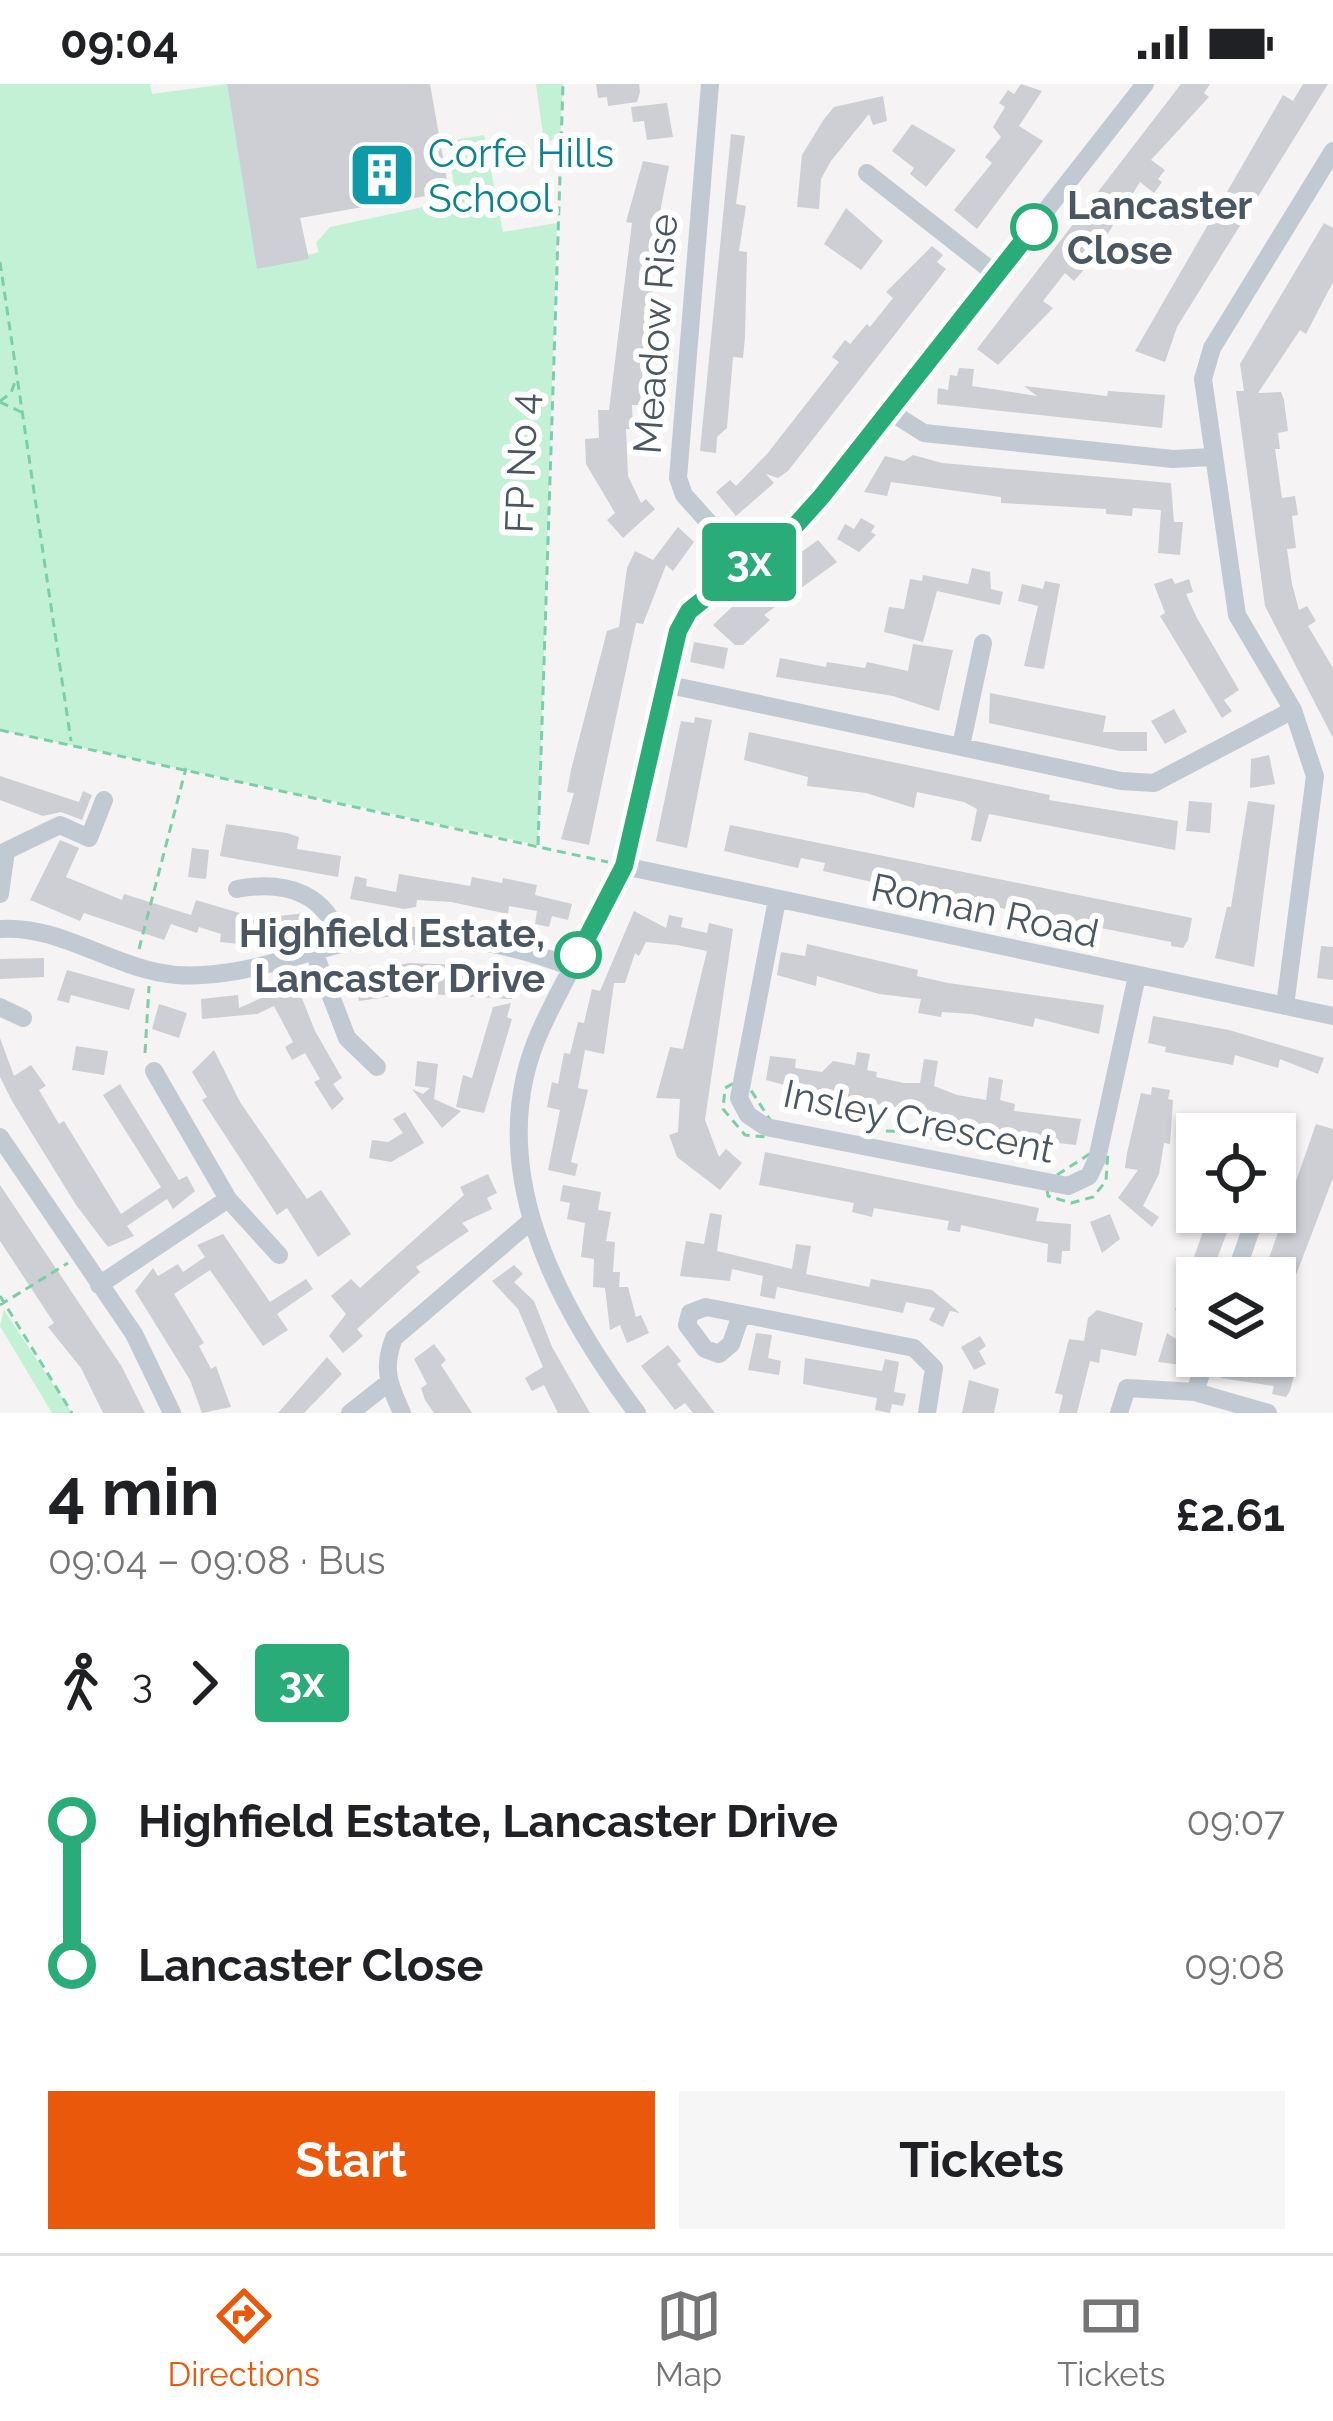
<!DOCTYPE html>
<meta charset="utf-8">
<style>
:root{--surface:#fff;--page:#f6f6f6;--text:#202124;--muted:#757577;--line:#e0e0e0;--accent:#ea580c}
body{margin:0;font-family:Raleway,sans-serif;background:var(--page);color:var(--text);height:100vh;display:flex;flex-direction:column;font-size:45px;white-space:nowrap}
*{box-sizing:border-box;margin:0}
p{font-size:39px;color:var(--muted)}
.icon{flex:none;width:66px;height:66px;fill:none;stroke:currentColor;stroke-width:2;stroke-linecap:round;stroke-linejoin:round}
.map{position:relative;height:1329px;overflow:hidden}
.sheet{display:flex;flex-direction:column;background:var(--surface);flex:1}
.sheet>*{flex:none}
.badge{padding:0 24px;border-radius:9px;font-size:42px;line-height:78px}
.buttons{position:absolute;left:1176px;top:1029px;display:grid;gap:24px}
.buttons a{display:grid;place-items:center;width:120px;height:120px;border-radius:0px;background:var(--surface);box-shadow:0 3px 9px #0004;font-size:60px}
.map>.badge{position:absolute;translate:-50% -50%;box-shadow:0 0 0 6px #fff}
.legs{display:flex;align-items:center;gap:18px;height:132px;padding:0 48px;font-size:39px}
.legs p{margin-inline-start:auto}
.head{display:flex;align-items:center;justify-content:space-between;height:204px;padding:0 48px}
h1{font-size:66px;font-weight:700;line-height:90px}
.button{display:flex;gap:24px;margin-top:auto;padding:24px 48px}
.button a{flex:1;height:138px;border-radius:0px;background:var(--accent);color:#fff;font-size:48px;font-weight:700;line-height:138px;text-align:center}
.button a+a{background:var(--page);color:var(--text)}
ul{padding:0 48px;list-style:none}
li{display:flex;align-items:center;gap:42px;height:144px;font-size:45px}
li i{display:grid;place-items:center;width:18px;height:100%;margin:0 15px;background:currentColor}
li i::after{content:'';width:30px;height:30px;margin:-15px;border:9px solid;border-radius:50%;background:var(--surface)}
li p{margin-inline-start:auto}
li:first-child i{background:linear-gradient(#0000 50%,currentColor 0)}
li:last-child i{background:linear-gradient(currentColor 50%,#0000 0)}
.status{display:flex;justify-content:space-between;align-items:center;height:84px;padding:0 60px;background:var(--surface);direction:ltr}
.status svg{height:33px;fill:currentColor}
.tab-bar{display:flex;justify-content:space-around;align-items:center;height:168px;border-top:3px solid var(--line);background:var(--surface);font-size:33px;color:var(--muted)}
.tab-bar a{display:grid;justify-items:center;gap:6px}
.tab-bar .active{color:var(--accent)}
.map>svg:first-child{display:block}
.green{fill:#c3f1d5}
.building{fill:#cdcfd5}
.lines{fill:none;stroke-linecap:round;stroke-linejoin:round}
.path{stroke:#7ad0a6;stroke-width:3;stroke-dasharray:9 6;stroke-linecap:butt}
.minor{stroke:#c1cad2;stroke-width:18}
.line-1-casing{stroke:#fff;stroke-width:27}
.line-1{stroke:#29ac78;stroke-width:18}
.stop-1-dot{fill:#fff;stroke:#29ac78;stroke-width:6}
.labels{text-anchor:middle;stroke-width:12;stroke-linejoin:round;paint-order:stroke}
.culture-label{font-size:39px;fill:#0d838f;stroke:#fff;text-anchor:start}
.stop-label{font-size:39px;font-weight:bold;fill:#4a5661;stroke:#fff;text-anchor:start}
.street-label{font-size:39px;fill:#4a5661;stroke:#fff}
</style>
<div class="status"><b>09:04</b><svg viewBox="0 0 49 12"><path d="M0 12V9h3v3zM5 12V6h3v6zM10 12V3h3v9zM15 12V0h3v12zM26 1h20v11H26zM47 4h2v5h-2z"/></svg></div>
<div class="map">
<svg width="1333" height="1329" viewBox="0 0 1333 1329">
<rect width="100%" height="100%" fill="#f5f3f3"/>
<path class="green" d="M 0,0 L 150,0 L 152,10 L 227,0 L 258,185 L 319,168 L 316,159 L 330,143 L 456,116 L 450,74 L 454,56 L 484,51 L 503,148 L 557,139 L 538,761 L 0,646 Z
M 536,0 L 563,0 L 560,54 L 544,58 Z
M 4,1226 L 72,1329 L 52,1329 L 0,1242 Z"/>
<path class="building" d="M 227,0 L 430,0 L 449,108 L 300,134 L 309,175 L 257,185 Z
M 596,0 L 639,0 L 640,8 L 637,18 L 608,22 L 607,13 L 598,14 Z
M 1021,0 L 1042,7 L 1019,42 L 1043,57 L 977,145 L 954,126 L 992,79 L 985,73 L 1001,53 L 993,43 L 1005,23 L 999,19 L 1008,6 L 1014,10 Z
M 1181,0 L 1210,0 L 1204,9 L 1209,13 L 1151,76 L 1165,86 L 1158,95 L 1162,98 L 1154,109 L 1140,98 L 1089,180 L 1074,197 L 1065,189 L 1043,217 L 1053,224 L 998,281 L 977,265 Z
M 1303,0 L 1328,0 L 1177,243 L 1165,278 L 1135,267 L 1283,11 L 1293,17 Z
M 883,12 L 887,37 L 873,41 L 869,30 L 831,77 L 821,95 L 819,125 L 797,123 L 802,71 L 824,35 L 834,23 Z
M 667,19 L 673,53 L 647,56 L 644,37 L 633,38 L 631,23 Z
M 912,40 L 956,66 L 926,103 L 910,90 L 914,84 L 892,67 Z
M 731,50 L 745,52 L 736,120 L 746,122 L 739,167 L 747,168 L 745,253 L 743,274 L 733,273 L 727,344 L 717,353 L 716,369 L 700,367 Z
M 643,77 L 669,82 L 650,179 L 655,180 L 652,224 L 647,224 L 640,321 L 632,321 L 633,345 L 626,345 L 628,392 L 641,419 L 646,415 L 655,425 L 623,454 L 607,436 L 615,429 L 586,380 L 585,355 L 599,354 L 598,326 L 609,326 L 632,139 L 626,138 Z
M 846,124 L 883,157 L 861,186 L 824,160 Z
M 1324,139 L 1333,144 L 1333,198 L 1306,250 L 1300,246 L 1258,309 L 1281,308 L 1284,316 L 1288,347 L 1278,349 L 1280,365 L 1275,365 L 1282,414 L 1295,412 L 1298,431 L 1292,432 L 1296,464 L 1287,465 L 1292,500 L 1299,526 L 1307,522 L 1316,537 L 1308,542 L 1333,584 L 1333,654 L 1265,522 L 1236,307 L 1244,307 L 1240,280 Z
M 932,162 L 943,171 L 937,178 L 946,185 L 788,387 L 778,394 L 766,390 L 774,399 L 736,432 L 716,408 L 730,396 L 736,402 L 767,370 L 839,278 L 832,273 L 845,256 L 850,260 L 867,240 L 870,243 L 893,214 L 886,208 Z
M 959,284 L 974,285 L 972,302 L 1037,312 L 1024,302 L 1107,312 L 1108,307 L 1165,311 L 1162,344 L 937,320 L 938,304 L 948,306 L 950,291 L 957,292 Z
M 913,371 L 942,379 L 1171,399 L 1174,438 L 1183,438 L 1180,471 L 1158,469 L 1161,426 L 1133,424 L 1132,432 L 1106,430 L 1106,425 L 1001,419 L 1001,413 L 891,398 L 887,412 L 864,408 L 885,372 L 904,377 Z
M 861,434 L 875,442 L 871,448 L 876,451 L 859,468 L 837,455 L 845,440 L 854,445 Z
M 678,443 L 694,458 L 673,487 L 666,481 L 643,540 L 636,539 L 589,761 L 561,755 L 574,709 L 567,708 L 571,686 L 607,547 L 619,543 L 627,484 L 635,467 L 653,476 Z
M 818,456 L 837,478 L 764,531 L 770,536 L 743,561 L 735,561 L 713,541 L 754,502 Z
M 972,484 L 990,488 L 991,505 L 1003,508 L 1000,521 L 937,507 L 923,558 L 884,548 L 889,523 L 904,525 L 910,495 L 922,497 L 923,491 L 968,500 Z
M 1172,494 L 1175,500 L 1189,495 L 1193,508 L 1186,510 L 1197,534 L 1239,606 L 1224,616 L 1232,627 L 1222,634 L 1160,532 L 1165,529 L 1154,500 Z
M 1045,497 L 1060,500 L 1044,585 L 1024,582 L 1038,522 L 1018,517 L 1022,500 L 1043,505 Z
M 694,558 L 728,564 L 724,585 L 690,578 Z
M 913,560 L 953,566 L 939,627 L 893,612 L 776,593 L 780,574 L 826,583 L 827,578 L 865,584 L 867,578 L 908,587 Z
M 990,609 L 1106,632 L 1103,648 L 1147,648 L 1147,667 L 1120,667 L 989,639 Z
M 1174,625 L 1187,648 L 1165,660 L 1151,637 Z
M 695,633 L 712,636 L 687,764 L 656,757 L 681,637 L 694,639 Z
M 749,648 L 1050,711 L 1049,716 L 1178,737 L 1175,766 L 989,730 L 981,758 L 971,756 L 977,725 L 964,718 L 917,708 L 914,724 L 866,709 L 807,702 L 808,693 L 744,676 Z
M 1269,671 L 1275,700 L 1250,704 L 1251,675 Z
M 0,692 L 79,718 L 83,707 L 92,711 L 82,736 L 61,728 L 43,732 L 0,716 Z
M 1189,717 L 1212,719 L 1210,749 L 1186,747 Z
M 1248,717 L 1275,721 L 1254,883 L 1215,874 L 1227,823 L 1231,823 Z
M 226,740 L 287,749 L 299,753 L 297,765 L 341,772 L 338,793 L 220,772 Z
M 730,741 L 1192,834 L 1188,856 L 1183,864 L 1171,862 L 1171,858 L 951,814 L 952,808 L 927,803 L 925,810 L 823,787 L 825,779 L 801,774 L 798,784 L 724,767 Z
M 60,756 L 79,764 L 66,793 L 122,816 L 124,810 L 191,831 L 196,816 L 243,830 L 243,836 L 306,829 L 309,846 L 240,854 L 239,860 L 220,858 L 221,850 L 199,843 L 197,849 L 171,840 L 164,856 L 84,829 L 80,837 L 30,816 Z
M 192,764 L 209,766 L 206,795 L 188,793 Z
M 399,790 L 470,802 L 472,793 L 502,799 L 503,794 L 537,801 L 535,811 L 572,820 L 568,836 L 552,832 L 549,843 L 535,840 L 537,827 L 509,822 L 508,830 L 451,818 L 417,816 L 416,823 L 404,825 L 350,815 L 355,792 L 367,795 L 366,802 L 396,808 Z
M 634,827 L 666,844 L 669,831 L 683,834 L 681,843 L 707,849 L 709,839 L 733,845 L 705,1036 L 719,1073 L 726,1065 L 742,1079 L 720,1106 L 677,1073 L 669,1051 L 678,1048 L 680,1015 L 656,1014 L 670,963 L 683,965 L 707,867 L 677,861 L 646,858 L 639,872 L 635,869 L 625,899 L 614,899 L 604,970 L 585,966 L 578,1004 L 588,1006 L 571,1078 L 578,1080 L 575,1092 L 548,1086 L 560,1026 L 547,1023 L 552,998 L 558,1000 L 564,969 L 570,970 L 578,938 L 584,939 L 592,905 L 600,907 Z
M 807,860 L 918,886 L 917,892 L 948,899 L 1104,921 L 1099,950 L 1035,934 L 1033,943 L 972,930 L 942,928 L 941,933 L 918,929 L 921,915 L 879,910 L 817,892 L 816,902 L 777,891 L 781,868 L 805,872 Z
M 1321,862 L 1333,863 L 1333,896 L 1317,894 Z
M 44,874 L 44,893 L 0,895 L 0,875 Z
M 409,879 L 489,882 L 518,889 L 512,915 L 414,909 L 359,917 L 354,890 Z
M 67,886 L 135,905 L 129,926 L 71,911 L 69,919 L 57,916 Z
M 292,889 L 315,947 L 342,994 L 333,1000 L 344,1015 L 332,1026 L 314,998 L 320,995 L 305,969 L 292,976 L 285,963 L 293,958 L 274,922 L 257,930 L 202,935 L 201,915 L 238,911 L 239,924 L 277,907 L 278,895 Z
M 511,919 L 507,933 L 512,935 L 484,1029 L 456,1023 L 463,991 L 472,994 L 493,923 Z
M 159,920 L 187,929 L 179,954 L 152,945 Z
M 1153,932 L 1229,946 L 1324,974 L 1318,990 L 1280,975 L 1278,984 L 1235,971 L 1233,981 L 1165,968 L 1166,963 L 1148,959 Z
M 0,954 L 14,992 L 31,981 L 46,1002 L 39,1006 L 59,1040 L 64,1037 L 121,1130 L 161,1103 L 103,1011 L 120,1000 L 179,1096 L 187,1092 L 195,1107 L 173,1125 L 167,1115 L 127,1142 L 134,1152 L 108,1163 L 76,1121 L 12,1017 L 0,993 Z
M 76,962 L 108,967 L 104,991 L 72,986 Z
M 214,966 L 240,1018 L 307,1115 L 321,1106 L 351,1150 L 318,1173 L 287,1124 L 277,1131 L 202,1016 L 207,1013 L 192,988 Z
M 857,968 L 870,970 L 867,986 L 877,988 L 876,993 L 904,999 L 920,999 L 924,975 L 938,977 L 934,1002 L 957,1011 L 986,1016 L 989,993 L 1003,996 L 1000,1016 L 1015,1020 L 1014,1027 L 1081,1035 L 1076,1061 L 1040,1057 L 1038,1063 L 988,1052 L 990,1043 L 886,1021 L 848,1018 L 847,1024 L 801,1015 L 803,1006 L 766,996 L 770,972 L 796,975 L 795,984 L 822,988 L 833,977 L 855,981 Z
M 417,977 L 438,980 L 434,1015 L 461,1027 L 442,1044 L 412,1005 L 423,1010 L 430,1004 L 415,1002 Z
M 1152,1003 L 1170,1006 L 1168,1015 L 1173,1016 L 1170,1060 L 1164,1059 L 1159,1090 L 1143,1122 L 1159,1133 L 1152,1143 L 1118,1114 L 1138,1086 L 1125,1084 L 1127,1069 L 1141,1009 L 1151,1011 Z
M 405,1028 L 424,1059 L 391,1078 L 369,1074 L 372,1056 L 388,1058 L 403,1049 L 393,1035 Z
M 1316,1040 L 1333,1045 L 1333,1094 L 1275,1246 L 1275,1194 L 1262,1194 Z
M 765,1068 L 1039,1124 L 1036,1137 L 1071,1140 L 1070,1167 L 1062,1167 L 1061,1180 L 1047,1178 L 1048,1160 L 961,1141 L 960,1148 L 947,1146 L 949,1137 L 874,1124 L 872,1133 L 852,1128 L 854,1119 L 759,1101 Z
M 488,1090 L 497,1109 L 487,1114 L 492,1125 L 462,1139 L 469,1147 L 416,1183 L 420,1188 L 357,1245 L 363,1252 L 343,1269 L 329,1252 L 346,1230 L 331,1212 L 351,1195 L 360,1204 L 464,1111 L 460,1103 Z
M 0,1101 L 122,1283 L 145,1329 L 103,1329 L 81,1284 L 48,1243 L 54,1239 L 0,1157 Z
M 563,1101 L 601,1108 L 598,1126 L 611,1128 L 606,1157 L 615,1158 L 613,1188 L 620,1188 L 619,1203 L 628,1203 L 636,1233 L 641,1231 L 649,1249 L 627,1259 L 620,1241 L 610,1246 L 605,1204 L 593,1203 L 594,1175 L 581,1173 L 585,1139 L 567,1135 L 570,1119 L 560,1117 Z
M 1210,1128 L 1230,1140 L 1210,1194 L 1197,1194 L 1197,1228 L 1191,1231 L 1175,1226 Z
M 710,1129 L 722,1131 L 717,1167 L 792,1185 L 796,1160 L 811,1162 L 806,1190 L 869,1203 L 871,1195 L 932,1206 L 960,1229 L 950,1227 L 943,1243 L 929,1236 L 935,1224 L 906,1218 L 903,1229 L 777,1203 L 775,1215 L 760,1212 L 763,1192 L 732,1185 L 730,1197 L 680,1192 L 686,1157 L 704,1160 Z
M 1110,1130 L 1120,1155 L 1102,1169 L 1090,1138 Z
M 223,1150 L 270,1218 L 306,1195 L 313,1205 L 277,1230 L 288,1246 L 263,1262 L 210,1186 L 174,1210 L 204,1259 L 199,1262 L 211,1285 L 216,1282 L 231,1323 L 202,1329 L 190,1296 L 135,1207 L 153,1184 L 158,1192 L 178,1180 L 183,1188 L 205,1173 L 197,1161 Z
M 514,1181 L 523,1190 L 514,1198 L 534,1217 L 552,1263 L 590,1329 L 558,1329 L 544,1301 L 532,1307 L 525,1294 L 543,1283 L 518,1225 L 492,1197 Z
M 1097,1226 L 1143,1239 L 1136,1272 L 1101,1265 L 1099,1279 L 1090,1277 L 1077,1329 L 1059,1329 L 1063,1311 L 1055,1309 L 1069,1255 L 1084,1257 L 1088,1234 Z
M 756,1249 L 772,1251 L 768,1274 L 781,1277 L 779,1291 L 748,1286 Z
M 1167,1249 L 1187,1262 L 1182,1281 L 1158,1278 Z
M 980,1252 L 986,1262 L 979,1267 L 986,1280 L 974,1286 L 961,1263 Z
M 434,1260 L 446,1276 L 441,1281 L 472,1329 L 434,1329 L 425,1316 L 421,1304 L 427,1300 L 414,1275 Z
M 668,1261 L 681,1277 L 677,1280 L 715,1329 L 693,1329 L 685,1319 L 675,1326 L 641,1282 Z
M 1228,1272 L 1296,1284 L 1290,1307 L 1286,1313 L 1272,1310 L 1274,1302 L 1221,1294 Z
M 327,1273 L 342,1290 L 304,1329 L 278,1329 Z
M 805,1274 L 882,1287 L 885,1275 L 899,1278 L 894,1308 L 906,1310 L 903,1322 L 892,1320 L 890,1329 L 875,1326 L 877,1314 L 803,1300 Z
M 969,1296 L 999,1305 L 994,1329 L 962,1329 Z"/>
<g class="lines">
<path class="path" d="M 457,116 L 503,107
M 0,178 L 71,657
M 0,317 L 11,309 L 16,295
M 0,318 L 21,328
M 0,646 L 608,778
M 538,761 L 563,0
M 139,865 L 186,684
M 145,969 L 149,902
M 743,994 L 776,1045 L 766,1053 L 745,1051 L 723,1025 L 725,1004 Z
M 886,1047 L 919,1048 L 945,1060
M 1099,1064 L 1108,1066 L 1106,1097 L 1093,1113 L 1071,1119 L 1048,1112 L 1046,1098 Z
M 0,1212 L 72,1329
M 0,1221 L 68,1179"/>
<path class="minor" d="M 710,0 L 678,394 L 684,411 L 746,480
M 867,89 L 997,191
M 889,327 L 924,349 L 1173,375 L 1212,373
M 665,600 L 1121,697 L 1154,699 L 1293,626
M 961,662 L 983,559
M 624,782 L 1333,932
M 237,805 C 286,796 328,809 341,860
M 0,810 L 6,767 L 60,741 L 89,754 L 104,716
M 777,816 L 739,1014 L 748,1031 L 766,1043 L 1068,1102 L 1089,1092 L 1097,1075 L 1137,892
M 0,845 C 60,840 115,886 176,891 C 232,895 284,875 337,861 C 413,842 500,855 571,883
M 314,868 L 347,954 L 377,983
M 1285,922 L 1315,692 L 1293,626 L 1237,531 L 1203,295 L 1212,264 L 1333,67
M 0,923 L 23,934
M 154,987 L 228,1115 L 279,1171
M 0,1053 L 134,1250 L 172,1329
M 1275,1074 L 1287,1039
M 1234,1194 L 1257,1128
M 99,1201 L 228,1115
M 741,1231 L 731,1260 L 719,1270 L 705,1265 L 687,1241 L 690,1229 L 706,1223 L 914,1264 L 934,1284 L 927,1329
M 1195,1308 L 1268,1329
M 350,1329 L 388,1299
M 402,1329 C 389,1301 382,1284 394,1254 L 532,1136
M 637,1329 C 555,1220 479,1078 542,943 C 572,877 615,816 635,745 C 649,692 660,563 691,525 C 728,481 784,455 822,412 L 1145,0
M 1119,1329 L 1127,1304 L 1195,1308 L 1207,1272"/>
</g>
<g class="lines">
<defs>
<path id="line-1" d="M 578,871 L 624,782 L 678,547 L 689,527 L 796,441 L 822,412 L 1034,143"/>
</defs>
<use href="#line-1" class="line-1-casing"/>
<use href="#line-1" class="line-1"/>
</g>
<defs>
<symbol id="building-square" viewBox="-11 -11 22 22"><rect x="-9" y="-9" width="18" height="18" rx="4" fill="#0f9aa8" stroke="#fff"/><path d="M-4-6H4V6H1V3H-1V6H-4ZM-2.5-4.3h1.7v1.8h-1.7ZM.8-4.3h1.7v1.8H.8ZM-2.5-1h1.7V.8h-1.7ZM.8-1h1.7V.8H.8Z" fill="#fff"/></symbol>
</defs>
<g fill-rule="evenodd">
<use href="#building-square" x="344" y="53" width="76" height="76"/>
</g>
<g class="stop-1-dot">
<circle cx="1034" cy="143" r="21"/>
<circle cx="578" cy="871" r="21"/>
</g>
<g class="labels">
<g class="culture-label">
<text x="428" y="83">Corfe Hills<tspan x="428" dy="45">School</tspan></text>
</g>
<g class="stop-label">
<text x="1067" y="135">Lancaster<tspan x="1067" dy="45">Close</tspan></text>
<text x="545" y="863" text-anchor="end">Highfield Estate,<tspan x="545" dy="45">Lancaster Drive</tspan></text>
</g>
<g class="street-label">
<text transform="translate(655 250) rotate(-86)" y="14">Meadow Rise</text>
<text transform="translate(521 379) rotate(-88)" y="14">FP No 4</text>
<text transform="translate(985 826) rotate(12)" y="14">Roman Road</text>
<text transform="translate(919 1037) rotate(12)" y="14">Insley Crescent</text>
</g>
</g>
</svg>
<div class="buttons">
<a><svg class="icon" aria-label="locate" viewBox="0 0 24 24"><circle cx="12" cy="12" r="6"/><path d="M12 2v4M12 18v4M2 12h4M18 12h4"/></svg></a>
<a><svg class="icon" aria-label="layers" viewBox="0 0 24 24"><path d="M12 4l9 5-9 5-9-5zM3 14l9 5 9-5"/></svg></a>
</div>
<b class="badge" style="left:749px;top:478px;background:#29ac78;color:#fff">3x</b>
</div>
<section class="sheet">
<div class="head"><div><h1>4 min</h1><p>09:04 – 09:08 · Bus</p></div><b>£2.61</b></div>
<div class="legs"><svg class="icon" aria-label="walk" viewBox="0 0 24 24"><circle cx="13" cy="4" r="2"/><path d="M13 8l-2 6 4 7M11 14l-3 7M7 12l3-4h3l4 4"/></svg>3<svg class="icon" aria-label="forward" viewBox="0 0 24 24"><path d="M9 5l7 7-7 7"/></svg><b class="badge" style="background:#29ac78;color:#fff">3x</b></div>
<ul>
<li><i style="color:#29ac78"></i><b>Highfield Estate, Lancaster Drive</b><p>09:07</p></li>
<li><i style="color:#29ac78"></i><b>Lancaster Close</b><p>09:08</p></li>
</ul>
<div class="button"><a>Start</a><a>Tickets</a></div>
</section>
<nav class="tab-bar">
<a class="active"><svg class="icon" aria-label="directions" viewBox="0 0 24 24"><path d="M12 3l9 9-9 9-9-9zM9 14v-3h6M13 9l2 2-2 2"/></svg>Directions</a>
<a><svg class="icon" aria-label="map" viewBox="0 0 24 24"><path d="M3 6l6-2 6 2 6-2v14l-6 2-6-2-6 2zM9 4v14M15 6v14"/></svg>Map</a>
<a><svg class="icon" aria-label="tickets" viewBox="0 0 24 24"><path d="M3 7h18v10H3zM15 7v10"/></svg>Tickets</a>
</nav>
